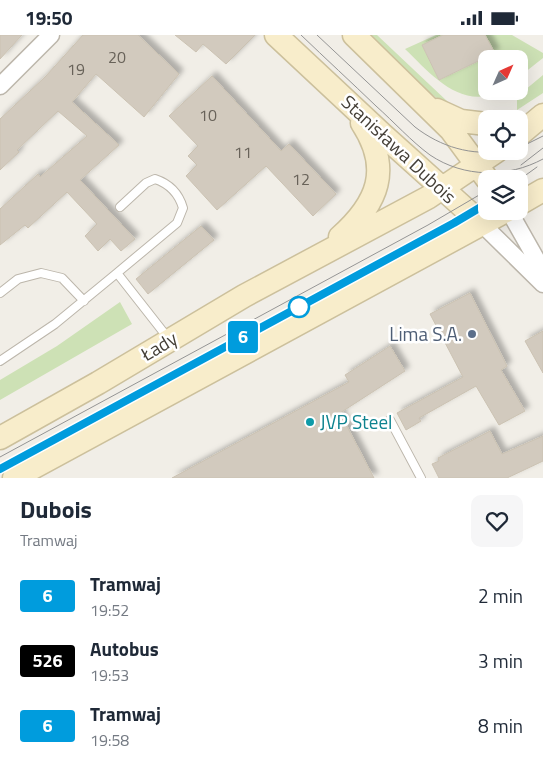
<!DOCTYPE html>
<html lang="pl">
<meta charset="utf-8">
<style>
:root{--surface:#fff;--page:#f6f6f7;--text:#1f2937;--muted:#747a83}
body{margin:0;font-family:"Titillium Web",sans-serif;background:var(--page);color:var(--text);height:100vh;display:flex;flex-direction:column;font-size:19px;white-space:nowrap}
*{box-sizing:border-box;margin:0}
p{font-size:16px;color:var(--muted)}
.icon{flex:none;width:28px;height:28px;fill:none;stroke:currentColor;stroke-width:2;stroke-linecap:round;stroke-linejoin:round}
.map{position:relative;height:443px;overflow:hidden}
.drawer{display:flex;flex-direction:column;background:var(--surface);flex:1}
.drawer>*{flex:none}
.badge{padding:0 10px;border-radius:4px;font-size:18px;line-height:32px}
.needle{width:32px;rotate:45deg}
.tools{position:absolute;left:478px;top:15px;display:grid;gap:10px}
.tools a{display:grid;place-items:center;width:50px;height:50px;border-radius:10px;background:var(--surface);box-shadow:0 5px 20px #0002;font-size:25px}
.map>.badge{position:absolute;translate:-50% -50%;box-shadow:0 0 0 2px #fff}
.round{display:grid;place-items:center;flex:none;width:52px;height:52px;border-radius:10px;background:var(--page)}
.headline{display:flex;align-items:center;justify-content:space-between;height:85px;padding:0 20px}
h1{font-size:24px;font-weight:700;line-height:38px}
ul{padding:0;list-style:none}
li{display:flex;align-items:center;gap:15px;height:65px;padding:0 20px}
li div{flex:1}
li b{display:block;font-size:19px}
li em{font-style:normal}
li .badge{min-width:55px;font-weight:700;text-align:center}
.status{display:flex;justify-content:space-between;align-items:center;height:35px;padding:0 25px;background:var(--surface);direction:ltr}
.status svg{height:14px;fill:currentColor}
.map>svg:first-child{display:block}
.green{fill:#cde1b5}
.building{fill:#d2cabe;stroke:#cbc2b2;filter:url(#shadow)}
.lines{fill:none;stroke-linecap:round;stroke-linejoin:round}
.lane-casing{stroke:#bcb6ab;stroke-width:10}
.street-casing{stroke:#bcb6ab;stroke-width:19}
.secondary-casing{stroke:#ccc09c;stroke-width:25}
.lane{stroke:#fff;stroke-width:8}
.street{stroke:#fff;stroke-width:16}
.secondary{stroke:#f8edcb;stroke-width:22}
.tram{stroke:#959595;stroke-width:1}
.line-casing{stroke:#fff;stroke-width:11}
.line{stroke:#009cdd;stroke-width:8}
.stop-dot{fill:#fff;stroke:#009cdd;stroke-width:2.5}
.service-dot{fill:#5c6f8a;stroke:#fff;stroke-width:2}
.culture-dot{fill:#0f9aa8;stroke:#fff;stroke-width:2}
.labels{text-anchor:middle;stroke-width:5;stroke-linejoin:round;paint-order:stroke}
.number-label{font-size:16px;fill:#686259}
.street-label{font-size:19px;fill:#443f37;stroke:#fff}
.service-label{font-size:19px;fill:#4e5e75;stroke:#fff;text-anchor:end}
.culture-label{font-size:19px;fill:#0d838f;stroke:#fff;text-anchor:start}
</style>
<div class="status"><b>19:50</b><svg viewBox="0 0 49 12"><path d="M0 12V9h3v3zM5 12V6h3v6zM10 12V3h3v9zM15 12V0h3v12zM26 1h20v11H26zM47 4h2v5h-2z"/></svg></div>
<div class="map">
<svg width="543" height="443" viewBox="0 0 543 443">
<defs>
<filter id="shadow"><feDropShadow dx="4.5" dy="-4.5" stdDeviation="2.5" flood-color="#0004"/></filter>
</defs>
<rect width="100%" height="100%" fill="#f1eee7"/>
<path class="green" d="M 369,0 L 377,0 L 448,67 L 445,69 L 430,58 Z
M 436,0 L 443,0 L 422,10 L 439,45 L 494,19 L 485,0 L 512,0 L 543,18 L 543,23 L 519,42 L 519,24 L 486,24 L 486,56 L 501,56 C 461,76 431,39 405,14 Z
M 543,40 L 543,58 L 517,75 L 517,64 L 519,60 Z
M 120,267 L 132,289 L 0,365 L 0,345 L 57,311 Z"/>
<path class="building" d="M 0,0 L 22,0 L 0,24 Z
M 83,0 L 138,0 L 179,39 L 144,82 L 96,39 L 72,67 L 119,110 L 80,145 L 135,204 L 121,216 L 110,204 L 98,216 L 85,201 L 97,189 L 67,157 L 28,193 L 25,190 L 0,210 L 0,174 L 38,139 L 40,142 L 87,101 L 58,76 L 17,115 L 19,117 L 0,135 L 0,84 L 45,42 Z
M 175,0 L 255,0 L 226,29 L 203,9 L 196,17 Z
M 443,0 L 485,0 L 495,18 L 439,45 L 422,10 Z
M 212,41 L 281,116 L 289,109 L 336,159 L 313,181 L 266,131 L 217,175 L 186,141 L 197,130 L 188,121 L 198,111 L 169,81 Z
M 201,191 L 214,205 L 148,259 L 136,244 Z
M 470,258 L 507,331 L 501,335 L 525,376 L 499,390 L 476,351 L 419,383 L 421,386 L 406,395 L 397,378 L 463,342 L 430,279 Z
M 543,296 L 543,338 L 525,306 Z
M 390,311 L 405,336 L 340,378 L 374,443 L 172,443 L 349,347 L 345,340 Z
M 490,396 L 502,419 L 543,401 L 543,426 L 507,443 L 439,443 L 432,429 L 439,426 L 438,423 Z"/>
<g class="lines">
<defs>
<path id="lane" d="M 120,172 L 146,148 L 155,144 C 170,149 179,159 183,173 L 177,188 L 117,238 L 168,303
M 0,258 L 18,244 L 41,238 L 62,243 L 84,266
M 0,326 L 55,289 L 117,238
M 390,385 L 421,443"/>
<path id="street" d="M 0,51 L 51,0
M 509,176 L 543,236
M 482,189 L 543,249"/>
<path id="secondary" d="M 276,0 L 383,100 L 482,189
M 354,0 L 451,95 L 487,144
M 437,75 L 461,86 L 486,89
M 519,100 L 543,80
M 519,169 L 543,155
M 340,202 C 378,168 392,134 362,88
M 0,403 L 98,348 L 244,261 L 429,162 L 497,116
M 14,443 L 506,176"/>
</defs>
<use href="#lane" class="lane-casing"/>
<use href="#street" class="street-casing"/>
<use href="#secondary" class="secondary-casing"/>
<use href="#lane" class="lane"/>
<use href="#street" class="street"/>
<use href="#secondary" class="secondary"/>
<path class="tram" d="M 301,0 C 326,24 351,47 376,71 C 394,87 411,106 430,120 C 464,143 508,143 543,124
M 317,0 L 415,92 C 441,112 471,121 504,116
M 519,113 L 543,101
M 521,130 L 543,113
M 519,145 L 537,132
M 0,422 L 428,190 L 486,156
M 0,434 L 454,189 L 486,169"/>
</g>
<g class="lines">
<defs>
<path id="line" d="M 0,434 L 454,188 L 486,169"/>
</defs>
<use href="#line" class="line-casing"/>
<use href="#line" class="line"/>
</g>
<circle class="stop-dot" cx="299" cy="272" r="10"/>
<circle class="service-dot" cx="472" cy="299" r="5"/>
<circle class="culture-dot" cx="310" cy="387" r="5"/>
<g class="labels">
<g class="number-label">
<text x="117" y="28">20</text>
<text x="76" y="40">19</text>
<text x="208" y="86">10</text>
<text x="243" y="123">11</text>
<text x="301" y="150">12</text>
</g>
<g class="street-label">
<text transform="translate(399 114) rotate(43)" y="7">Stanisława Dubois</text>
<text transform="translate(159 311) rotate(-31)" y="7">Łady</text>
</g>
<g class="service-label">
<text x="462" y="306">Lima S.A.</text>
</g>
<g class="culture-label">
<text x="320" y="394">JVP Steel</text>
</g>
</g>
</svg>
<div class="tools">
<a><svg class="needle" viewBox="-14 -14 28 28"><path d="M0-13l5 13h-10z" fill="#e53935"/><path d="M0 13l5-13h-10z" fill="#747a83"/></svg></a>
<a><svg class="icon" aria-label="locate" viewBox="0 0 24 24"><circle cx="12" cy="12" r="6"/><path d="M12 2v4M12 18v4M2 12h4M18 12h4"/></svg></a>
<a><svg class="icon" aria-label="layers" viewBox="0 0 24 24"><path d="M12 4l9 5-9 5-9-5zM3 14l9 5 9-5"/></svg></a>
</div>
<b class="badge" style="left:243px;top:302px;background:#009cdd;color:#fff">6</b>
</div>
<section class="drawer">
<div class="headline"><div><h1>Dubois</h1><p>Tramwaj</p></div><a class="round"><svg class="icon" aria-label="heart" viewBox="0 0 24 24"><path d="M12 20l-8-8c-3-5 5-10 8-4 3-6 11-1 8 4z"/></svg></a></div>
<ul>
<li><span class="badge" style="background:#009cdd;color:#fff">6</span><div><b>Tramwaj</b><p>19:52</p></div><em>2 min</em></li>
<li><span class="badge" style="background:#000;color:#fff">526</span><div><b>Autobus</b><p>19:53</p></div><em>3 min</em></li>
<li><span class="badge" style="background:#009cdd;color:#fff">6</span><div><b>Tramwaj</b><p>19:58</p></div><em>8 min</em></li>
</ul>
</section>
